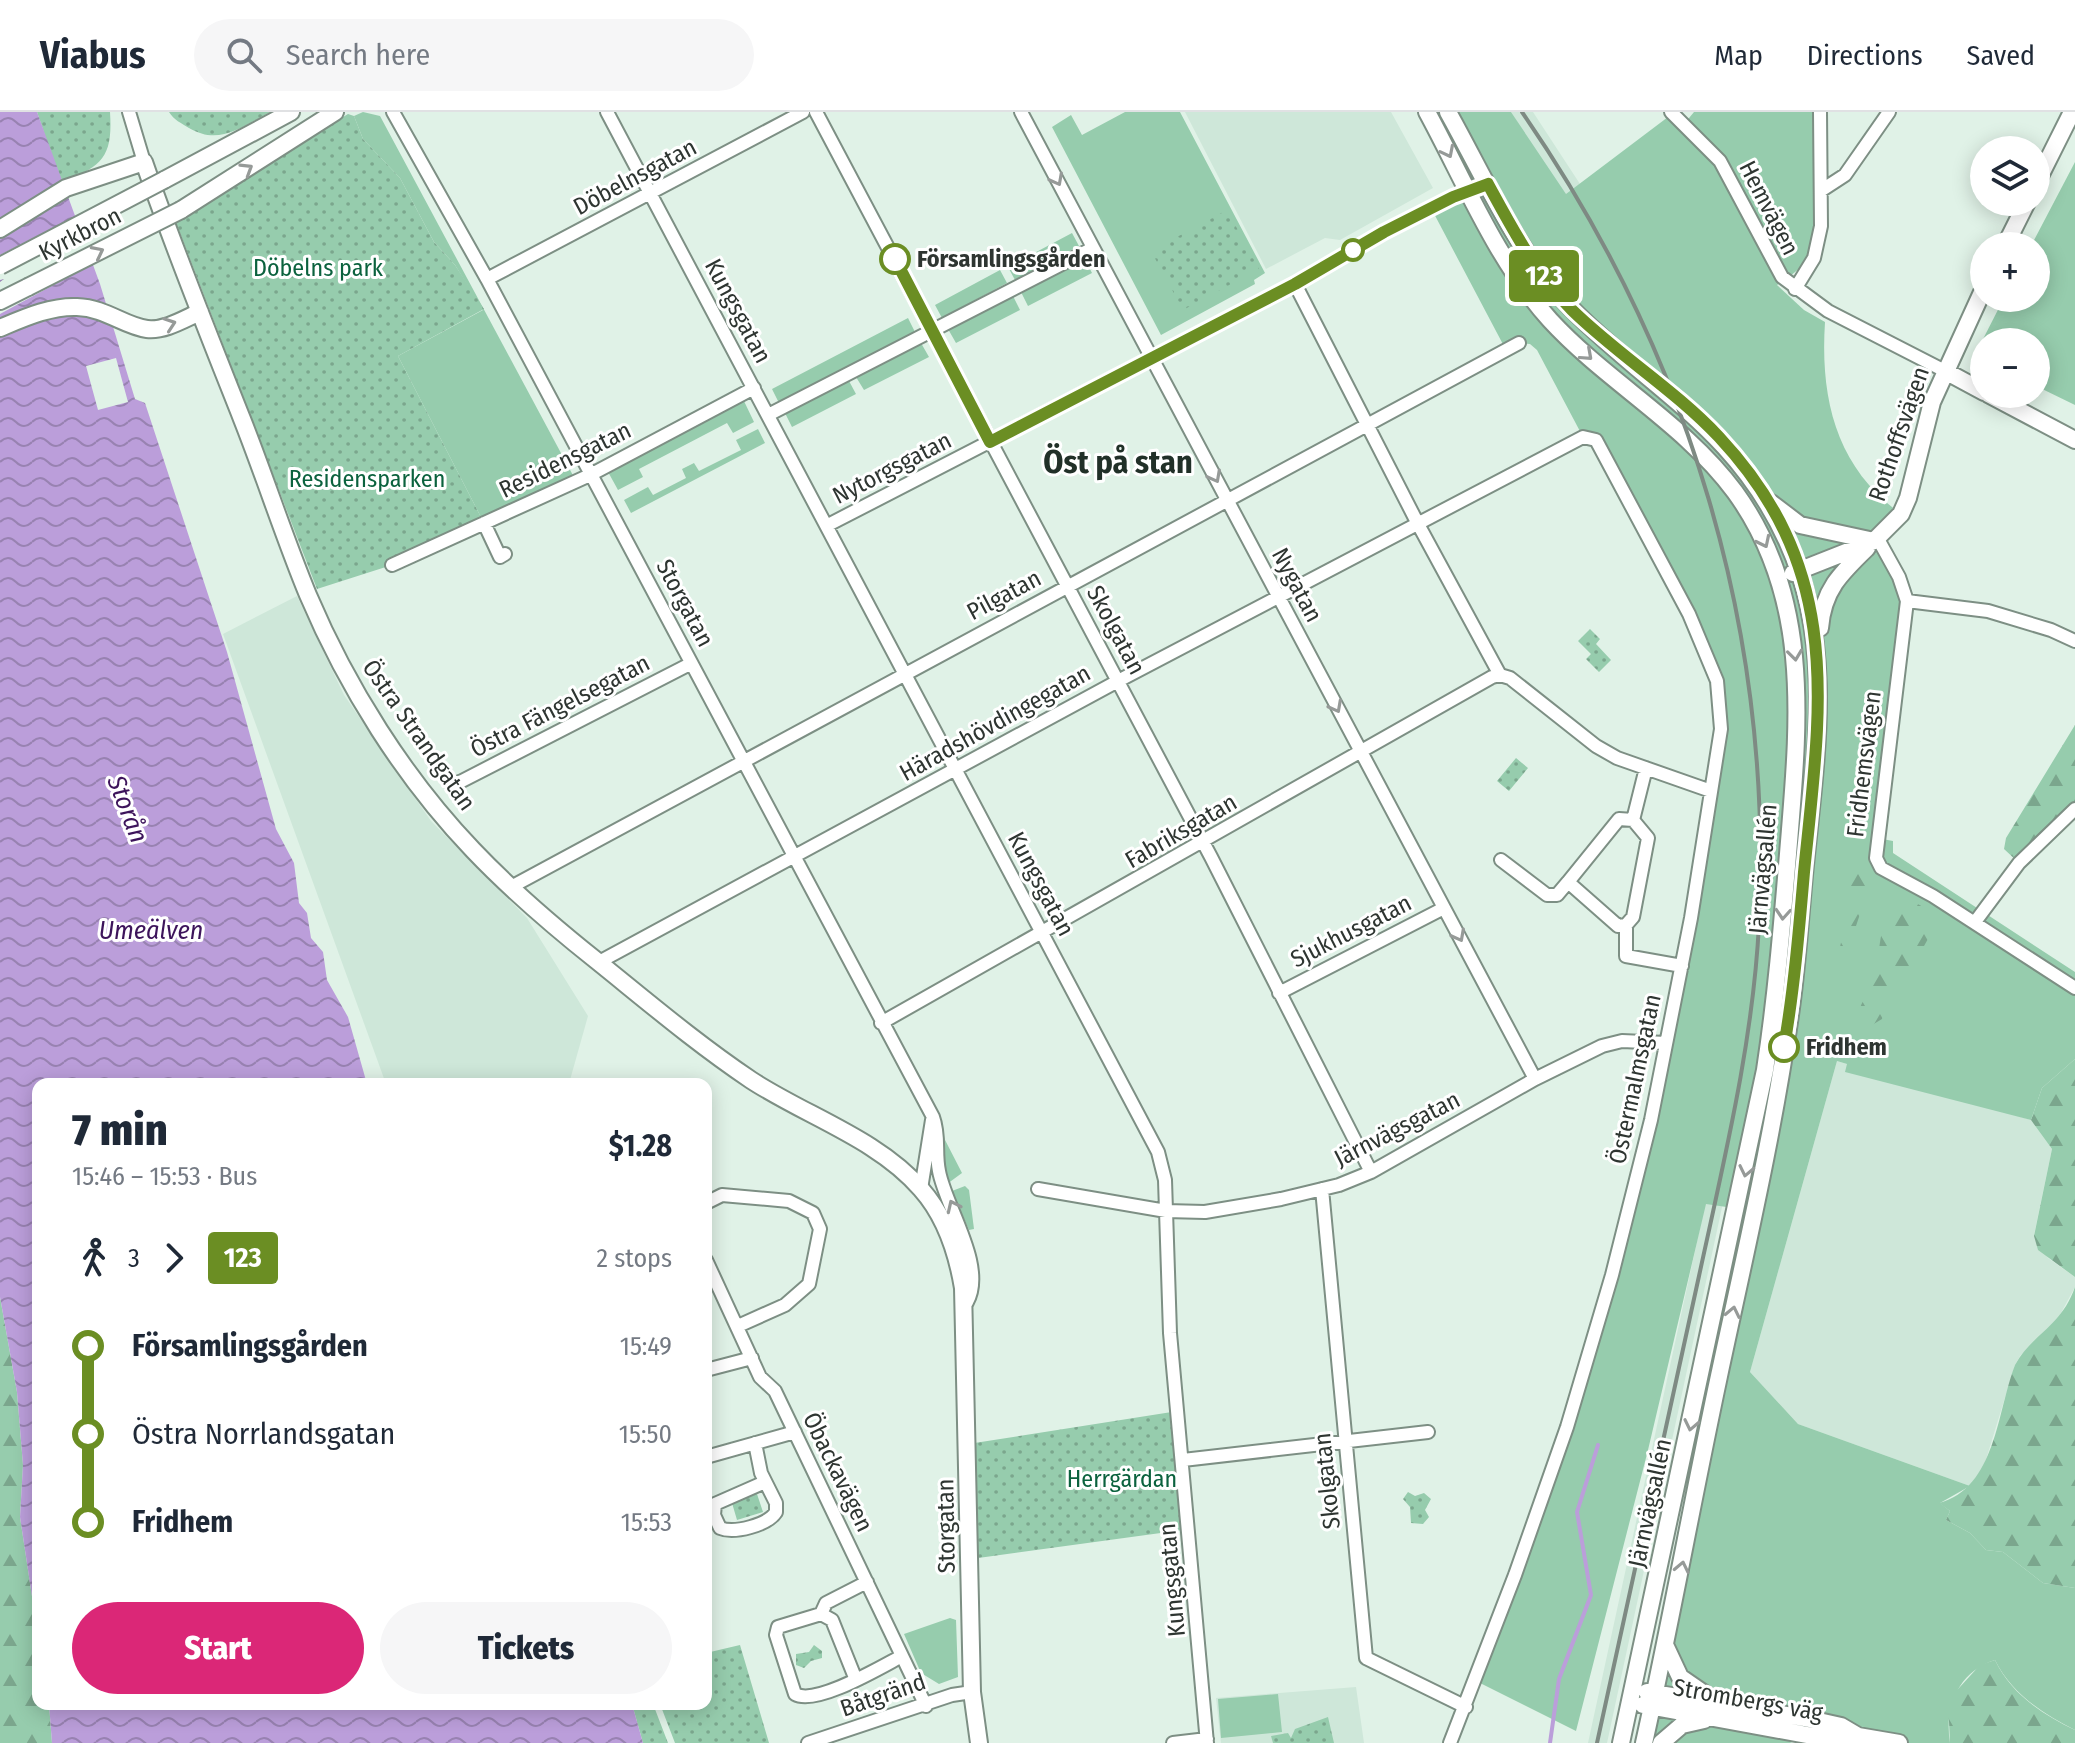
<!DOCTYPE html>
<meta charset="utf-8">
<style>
:root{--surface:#fff;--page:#f6f6f7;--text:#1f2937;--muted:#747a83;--line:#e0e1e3;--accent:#db2777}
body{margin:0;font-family:"Fira Sans Condensed",sans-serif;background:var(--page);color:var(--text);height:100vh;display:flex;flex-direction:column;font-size:30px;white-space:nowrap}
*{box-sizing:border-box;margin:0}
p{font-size:26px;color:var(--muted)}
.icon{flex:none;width:44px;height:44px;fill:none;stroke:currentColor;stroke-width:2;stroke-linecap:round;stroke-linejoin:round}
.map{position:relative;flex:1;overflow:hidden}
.details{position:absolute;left:32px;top:966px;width:680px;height:632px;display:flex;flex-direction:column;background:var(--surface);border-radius:16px;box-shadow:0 4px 20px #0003}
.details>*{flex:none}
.badge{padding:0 16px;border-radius:6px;font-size:28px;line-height:52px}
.fabs{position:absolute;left:1970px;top:24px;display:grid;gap:16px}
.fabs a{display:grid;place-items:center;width:80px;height:80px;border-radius:50%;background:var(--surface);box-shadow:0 4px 20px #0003;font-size:40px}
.map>.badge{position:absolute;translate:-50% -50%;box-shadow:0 0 0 4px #fff}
.legs{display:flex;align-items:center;gap:12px;height:88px;padding:0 40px;font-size:26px}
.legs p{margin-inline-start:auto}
.overview{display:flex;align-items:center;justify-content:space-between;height:136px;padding:0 40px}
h1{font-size:44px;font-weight:800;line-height:60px}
.primary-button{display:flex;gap:16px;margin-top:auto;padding:16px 40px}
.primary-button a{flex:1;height:92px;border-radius:48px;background:var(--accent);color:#fff;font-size:32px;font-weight:800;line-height:92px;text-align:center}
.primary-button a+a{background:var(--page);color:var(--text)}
ul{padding:0 40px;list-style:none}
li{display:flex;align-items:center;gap:28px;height:88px;font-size:30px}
li i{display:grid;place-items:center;width:12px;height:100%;margin:0 10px;background:currentColor}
li i::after{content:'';width:20px;height:20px;margin:-10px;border:6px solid;border-radius:50%;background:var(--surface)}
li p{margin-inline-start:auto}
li:first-child i{background:linear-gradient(#0000 50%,currentColor 0)}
li:last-child i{background:linear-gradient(currentColor 50%,#0000 0)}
header{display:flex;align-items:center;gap:48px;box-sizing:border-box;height:112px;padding:0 40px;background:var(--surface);border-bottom:2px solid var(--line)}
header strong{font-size:38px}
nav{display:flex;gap:44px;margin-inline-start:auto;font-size:28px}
.search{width:560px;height:72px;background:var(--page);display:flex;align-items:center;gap:20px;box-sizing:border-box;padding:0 28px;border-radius:44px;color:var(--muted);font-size:30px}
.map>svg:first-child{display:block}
.built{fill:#cee7d9}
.green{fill:#96ccad}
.forest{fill:url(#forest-firs)}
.park{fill:url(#park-dots)}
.water{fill:url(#water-waves)}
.pier{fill:#e0f2e7}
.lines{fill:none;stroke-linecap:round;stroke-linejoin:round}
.stream{stroke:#bb9eda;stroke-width:4}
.street-casing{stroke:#7d8f84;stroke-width:16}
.secondary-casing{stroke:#7d8f84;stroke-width:20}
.street{stroke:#fff;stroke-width:12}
.secondary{stroke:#fff;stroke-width:16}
.rail{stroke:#7e8a83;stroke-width:4}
.secondary-bridge-casing{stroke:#7d8f84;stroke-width:20;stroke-linecap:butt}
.secondary-bridge{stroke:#fff;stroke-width:16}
.oneway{stroke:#969a98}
.line-1-casing{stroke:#fff;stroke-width:18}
.line-1{stroke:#6b8e23;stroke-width:12}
.stop-1-dot{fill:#fff;stroke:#6b8e23;stroke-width:4}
.labels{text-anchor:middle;stroke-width:6;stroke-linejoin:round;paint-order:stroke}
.street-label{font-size:24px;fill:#2e3531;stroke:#fff}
.stop-label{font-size:24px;font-weight:bold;fill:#2e3531;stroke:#fff;text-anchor:start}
.park-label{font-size:24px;fill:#0b623e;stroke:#fff}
.water-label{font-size:26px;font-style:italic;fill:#3d145b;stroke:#fff}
.district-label{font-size:32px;font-weight:bold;fill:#213028;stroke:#fff}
</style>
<header>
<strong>Viabus</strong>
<div class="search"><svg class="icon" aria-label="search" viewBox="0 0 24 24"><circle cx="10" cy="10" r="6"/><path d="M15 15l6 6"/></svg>Search here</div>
<nav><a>Map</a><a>Directions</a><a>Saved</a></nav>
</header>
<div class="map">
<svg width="2075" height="1631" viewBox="0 0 2075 1631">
<defs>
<pattern id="forest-firs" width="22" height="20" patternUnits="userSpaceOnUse" patternTransform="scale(2)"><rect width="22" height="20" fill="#96ccad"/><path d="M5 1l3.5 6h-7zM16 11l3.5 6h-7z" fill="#7ba68d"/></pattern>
<pattern id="park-dots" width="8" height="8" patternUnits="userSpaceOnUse" patternTransform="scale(2)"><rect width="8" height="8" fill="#96ccad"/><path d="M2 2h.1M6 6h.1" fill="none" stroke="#7ba68d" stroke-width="1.8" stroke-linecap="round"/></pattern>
<pattern id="water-waves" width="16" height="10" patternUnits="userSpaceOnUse" patternTransform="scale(2)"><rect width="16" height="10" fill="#bb9eda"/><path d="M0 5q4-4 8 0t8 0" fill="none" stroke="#9882b1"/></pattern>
</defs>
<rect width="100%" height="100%" fill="#e0f2e7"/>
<path class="built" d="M 1185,0 L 1391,0 L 1433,76 L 1340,128 L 1325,126 L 1266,157 Z
M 1511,0 L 1533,0 L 1595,95 L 1633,165 L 1680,273 L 1715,373 L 1742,479 L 1757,561 L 1767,666 L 1768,817 L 1751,960 L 1607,1631 L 1588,1631 L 1723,1010 L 1739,919 L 1749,816 L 1749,667 L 1738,563 L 1724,483 L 1675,311 L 1638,218 L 1603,146 Z
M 297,484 L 344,583 L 431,709 L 527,806 L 588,904 L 570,968 L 558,972 L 386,972 L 223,522 Z
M 1837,949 L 2031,1008 L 2052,1037 L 2034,1123 L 2048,1146 L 2075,1165 L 2075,1175 L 2055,1212 L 2020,1244 L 2015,1253 L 1984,1354 L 1970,1374 L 1798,1312 L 1750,1260 Z
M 1356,1575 L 1364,1631 L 1221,1631 L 1216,1586 Z"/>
<path class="green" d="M 363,0 L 380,4 L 576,369 L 484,411 L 398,244 L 483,198 L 455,153 L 434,130 L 400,66 L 363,27 L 354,4 Z
M 1125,0 L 1180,0 L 1265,161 L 1254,168 L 1255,172 L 1161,223 L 1052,15 L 1071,3 L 1082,23 Z
M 1448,0 L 1511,0 L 1566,82 L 1668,5 L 1680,17 L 1694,0 L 1815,0 C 1815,39 1825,109 1809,143 C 1803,157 1788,165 1777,173 L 1804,198 L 1825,210 C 1820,287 1836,355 1901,402 L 1878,427 L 1907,489 L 1877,726 L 1893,729 L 1893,741 L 2075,860 L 2075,947 L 2042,976 L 2031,1008 L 1845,960 L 1847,952 L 1837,949 L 1750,1260 L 1798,1312 L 1970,1374 L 1940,1391 L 1950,1399 L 1946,1408 L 1970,1421 L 1986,1438 L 2003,1440 L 2043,1471 L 2075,1476 L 2075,1618 C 2042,1601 2012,1582 1995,1548 C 1958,1560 1944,1595 1950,1631 L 1899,1631 L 1806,1623 L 1790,1631 L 1644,1631 L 1754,1099 L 1706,1092 L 1648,1338 L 1576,1619 L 1476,1569 L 1567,1315 L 1651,1008 L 1717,648 L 1717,569 L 1601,335 L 1583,325 L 1537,238 L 1530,232 L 1519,231 L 1506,238 L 1431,96 L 1488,72 Z
M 2075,50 L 2075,293 L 2036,274 L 2036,230 L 1984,230 L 1984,247 L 1980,233 L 2004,186 L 2036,186 L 2036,134 L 2031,134 Z
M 1072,121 L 1079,134 L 1015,168 L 1008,155 Z
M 1085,147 L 1092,161 L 1028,194 L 1021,180 Z
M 1000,158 L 1007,171 L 942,206 L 935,193 Z
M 1013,184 L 1020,198 L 956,231 L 948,217 Z
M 908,206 L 915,220 L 779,291 L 772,277 Z
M 921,231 L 929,245 L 864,278 L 856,265 Z
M 849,269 L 856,282 L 792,315 L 785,301 Z
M 743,287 L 754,310 L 733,321 L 727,311 L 639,357 L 643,365 L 618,378 L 607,358 Z
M 758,317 L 765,331 L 631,401 L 624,388 L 648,375 L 653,383 L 686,366 L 682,357 L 694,351 L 699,359 L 741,338 L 736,328 Z
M 944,1026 L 962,1061 L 947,1072 L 943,1052 Z
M 965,1074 L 969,1078 L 974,1117 L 969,1118 L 952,1079 Z
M 950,1506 L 956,1508 L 958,1565 L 939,1572 L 921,1561 L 904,1522 Z
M 1278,1582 L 1282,1620 L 1221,1626 L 1218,1587 Z"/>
<path class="forest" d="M 2075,613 L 2075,697 L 2019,751 L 2004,737 L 2006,726 Z
M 1867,751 L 1875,757 L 1855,817 L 1850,848 L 1840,862 L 1834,862 L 1844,817 L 1844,767 Z
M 1905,785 L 1934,801 L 1933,818 L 1924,834 L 1929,851 L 1923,860 L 1906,860 L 1889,882 L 1882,907 L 1872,913 L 1858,901 C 1862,888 1871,878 1874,866 C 1883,832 1875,808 1905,785 Z
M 2075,947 L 2075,1165 L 2038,1138 L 2034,1124 L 2052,1037 L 2031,1008 L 2042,976 Z
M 2075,1175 L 2075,1476 L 2043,1471 L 2003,1440 L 1986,1438 L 1970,1421 L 1946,1408 L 1950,1399 L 1939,1391 C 1996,1376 1997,1299 2015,1253 C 2033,1221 2061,1215 2075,1175 Z
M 0,1185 L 17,1280 L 23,1353 L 20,1405 L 38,1524 L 38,1592 L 49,1592 L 52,1631 L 0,1631 Z
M 1995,1548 C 2011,1582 2042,1602 2075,1618 L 2075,1631 L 1950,1631 L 1948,1588 L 1980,1553 Z"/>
<path class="park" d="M 37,0 L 110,0 C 113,46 102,54 61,71 Z
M 169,0 L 270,0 C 242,15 219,34 189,16 C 181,11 174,8 169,0 Z
M 348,2 L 354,4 L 363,27 L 400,66 L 434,130 L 455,153 L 484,197 L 398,244 L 484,411 L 392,453 L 317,477 L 175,108 Z
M 1227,98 L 1259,157 L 1183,198 L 1151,139 Z
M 1590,517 L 1600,527 L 1596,532 L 1611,548 L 1599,560 L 1586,547 L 1591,542 L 1578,529 Z
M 1516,646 L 1528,656 L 1509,679 L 1497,669 Z
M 1178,1299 L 1190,1417 L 971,1447 L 968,1332 Z
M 1408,1380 L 1415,1384 L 1424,1381 L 1431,1387 L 1425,1398 L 1429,1405 L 1423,1412 L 1411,1411 L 1410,1395 L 1403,1387 Z
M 757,1382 L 763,1400 L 737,1408 L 732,1391 Z
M 740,1533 L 769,1631 L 675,1631 L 660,1592 L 706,1592 L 706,1541 Z
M 814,1533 L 822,1539 L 822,1546 L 811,1549 L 804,1556 L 796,1553 L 796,1542 L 809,1540 Z
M 632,1592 L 653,1592 L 668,1631 L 643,1631 Z
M 1328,1605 L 1334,1631 L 1273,1631 L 1271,1624 L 1288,1621 L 1291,1626 L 1295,1617 Z"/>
<path class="water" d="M 0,0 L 37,0 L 100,172 L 135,287 L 145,291 L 227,540 L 276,717 L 294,751 L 299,791 L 307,801 L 311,826 L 323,840 L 327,868 L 348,905 L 367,972 L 38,972 L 38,1524 L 20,1405 L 23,1353 L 17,1280 L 0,1185 Z
M 49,1592 L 632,1592 L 643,1631 L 52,1631 Z"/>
<path class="pier" d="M 78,103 L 96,150 L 0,202 L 0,170 L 4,167 L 0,168 L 0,143 Z
M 116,246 L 128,290 L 98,298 L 86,254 Z"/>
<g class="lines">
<path class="stream" d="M 1550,1631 L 1559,1567 L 1591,1483 L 1577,1400 L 1598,1333"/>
<defs>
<path id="street" d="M 129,0 L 144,50
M 393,0 L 487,167 L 933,1005 C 940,1024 935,1040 939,1059 C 945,1094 987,1154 967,1190
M 607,0 L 1158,1040 L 1165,1068 L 1170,1221 L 1207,1631
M 816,0 L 1211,745 L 1371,1060
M 1021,0 L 1535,967
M 1671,0 L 1720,49 L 1782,165 L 1828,199 L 1945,259
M 1822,78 L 1845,63 L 1889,0
M 487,167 L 803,0
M 1295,172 L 1418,412 L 1500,563 L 1510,566 L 1596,634 L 1617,646 L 1711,679
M 1795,177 L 1814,146 L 1821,114 L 1820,0
M 768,303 L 1093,136
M 484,411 L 500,445 L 505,442
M 828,413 L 1295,172 L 1384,120 L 1453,85 L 1488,72
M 1878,427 L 1899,465 L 1907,489 L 1876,746 L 1881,756 L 1933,784 L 2075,876
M 392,453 L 590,363 L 754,276
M 1907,489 L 1988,499 L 2051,518 L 2075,529
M 449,670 L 458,671 L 690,552
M 1633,708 L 1648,726 L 1633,805 L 1626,813 L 1618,814 L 1568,770 L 1619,707 L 1633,708 L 1646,656
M 1501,748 L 1547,783 L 1557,783 L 1568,770
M 511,775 L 1519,231
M 1975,810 L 2019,751 L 2075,697
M 1626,813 L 1626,844 L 1682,854
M 599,850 L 1118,569 L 1583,325 L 1596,328 L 1689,502 L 1717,569 L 1721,617 L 1691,806 L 1651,1008 L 1612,1163 L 1567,1315 L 1515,1463 L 1450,1631
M 1279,881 L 1444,796
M 881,911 L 1492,565 L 1500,563
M 921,1077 L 932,1008
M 1038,1077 L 1166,1099 L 1205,1100 L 1281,1087 L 1339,1073 L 1371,1060 L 1535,967 L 1602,934 L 1622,929 L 1666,931
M 1322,1077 L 1366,1546 L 1466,1595
M 706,1091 L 722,1083 L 789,1089 L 813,1101 L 820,1117 L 809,1172 L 785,1193 L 738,1214
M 706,1148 L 760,1265 L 775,1279 L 926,1594
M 706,1258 L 752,1246
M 755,1331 L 761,1361 L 776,1391 L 776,1400 C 768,1413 734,1422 720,1416 L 714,1403 L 715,1392 L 765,1370
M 706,1345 L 795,1320
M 1183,1348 L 1428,1320
M 867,1470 L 826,1491 L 821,1502 L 778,1515 L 776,1523 L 795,1582 C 816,1594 881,1555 902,1544
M 821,1502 L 832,1508 L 856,1568
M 808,1631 L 952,1583 L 972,1580
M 1173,1631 L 1207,1627"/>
<path id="secondary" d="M 1427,0 C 1465,70 1496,148 1550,208 C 1607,270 1685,312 1735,380 C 1814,489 1798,617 1788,742 C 1782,814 1776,886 1765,958 L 1621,1631
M 1448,0 C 1485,66 1517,142 1571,196 C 1653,280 1735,315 1787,429 C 1836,536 1815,649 1804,763 C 1800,807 1797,852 1791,896 C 1774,1020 1745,1142 1719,1264 C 1693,1386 1671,1509 1644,1631
M 164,68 L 291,0
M 2036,72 L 2072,0
M 181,98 L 335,0
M 0,117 L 66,76 L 144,50 C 174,137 208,221 242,307 C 265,365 284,425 308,483 C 347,575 404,666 473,738 C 511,778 553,814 597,849 C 648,890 696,931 751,968 C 806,1004 878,1027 921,1077 C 946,1105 957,1140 963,1176 L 972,1580 L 979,1631
M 2005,134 L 2027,90
M 0,189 L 28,175
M 0,216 C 24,206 50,194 77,195 C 106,196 124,214 147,217 C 165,219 184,207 200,200
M 1945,259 L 1984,280
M 1988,282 L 2075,328
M 1771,391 L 1800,413 L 1874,429
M 1793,461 L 1874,429 L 1901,402 L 1908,386 L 1932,290 L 1984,176
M 1820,516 C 1823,478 1841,461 1867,436
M 1666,1535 L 1680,1565 L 1709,1585
M 1647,1580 L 1805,1606 L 1841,1614 L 1858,1624 L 1899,1631
M 1643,1593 L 1840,1629 L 1858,1624
M 1661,1631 L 1682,1613 L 1704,1608"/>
</defs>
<use href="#street" class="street-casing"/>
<use href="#secondary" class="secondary-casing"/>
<use href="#street" class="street"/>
<use href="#secondary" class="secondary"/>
<path class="rail" d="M 1522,0 C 1689,242 1773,517 1759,812 C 1753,931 1724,1048 1699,1164 C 1665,1320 1632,1476 1597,1631"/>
<defs>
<path id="secondary-bridge" d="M 0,154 L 164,68
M 28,175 L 181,98"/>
</defs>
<use href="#secondary-bridge" class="secondary-bridge-casing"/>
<use href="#secondary-bridge" class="secondary-bridge"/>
</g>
<defs><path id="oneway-chevron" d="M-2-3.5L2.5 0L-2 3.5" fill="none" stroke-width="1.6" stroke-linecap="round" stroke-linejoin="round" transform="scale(2)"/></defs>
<g class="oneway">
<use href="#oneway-chevron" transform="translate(1448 40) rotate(63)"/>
<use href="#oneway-chevron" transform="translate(247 57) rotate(-32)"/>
<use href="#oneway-chevron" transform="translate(1057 68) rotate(62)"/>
<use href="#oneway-chevron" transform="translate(98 140) rotate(-27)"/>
<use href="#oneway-chevron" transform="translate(170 212) rotate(-19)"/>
<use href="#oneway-chevron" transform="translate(1587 243) rotate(42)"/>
<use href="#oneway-chevron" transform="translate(1215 365) rotate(62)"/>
<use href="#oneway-chevron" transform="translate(1764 430) rotate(64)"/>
<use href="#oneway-chevron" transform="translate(1795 543) rotate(83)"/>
<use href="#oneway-chevron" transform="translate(1336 595) rotate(62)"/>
<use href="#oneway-chevron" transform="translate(1783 802) rotate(94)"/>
<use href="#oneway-chevron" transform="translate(1459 824) rotate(62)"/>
<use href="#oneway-chevron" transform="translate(1746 1059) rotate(102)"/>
<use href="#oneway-chevron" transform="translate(953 1094) rotate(-115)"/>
<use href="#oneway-chevron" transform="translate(1733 1200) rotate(-78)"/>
<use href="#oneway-chevron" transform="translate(1691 1313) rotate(102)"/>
<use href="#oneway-chevron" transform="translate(1682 1455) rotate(-78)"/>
</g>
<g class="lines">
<defs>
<path id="line-1" d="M 895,147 L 990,330 L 1295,172 L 1384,120 L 1453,85 L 1488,72 C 1512,116 1536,162 1572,198 C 1618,243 1675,278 1719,325 C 1845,460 1821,593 1804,760 C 1799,819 1794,877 1784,935"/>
</defs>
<use href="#line-1" class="line-1-casing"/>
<use href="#line-1" class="line-1"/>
</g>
<g class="stop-1-dot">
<circle cx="1353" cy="138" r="10"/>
<circle cx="895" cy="147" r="14"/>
<circle cx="1784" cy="935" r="14"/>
</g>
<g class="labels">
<g class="street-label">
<text transform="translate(635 65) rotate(-28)" y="8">Döbelnsgatan</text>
<text transform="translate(1769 96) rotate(63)" y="8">Hemvägen</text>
<text transform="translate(80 122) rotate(-27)" y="8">Kyrkbron</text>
<text transform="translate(738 199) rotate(62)" y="8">Kungsgatan</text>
<text transform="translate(1899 322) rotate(-71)" y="8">Rothoffsvägen</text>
<text transform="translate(565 348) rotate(-26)" y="8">Residensgatan</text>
<text transform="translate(892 356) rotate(-27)" y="8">Nytorgsgatan</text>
<text transform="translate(1297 473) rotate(62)" y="8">Nygatan</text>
<text transform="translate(1004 483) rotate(-28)" y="8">Pilgatan</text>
<text transform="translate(685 491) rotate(62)" y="8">Storgatan</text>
<text transform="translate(1116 518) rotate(62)" y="8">Skolgatan</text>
<text transform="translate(560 594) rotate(-27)" y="8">Östra Fängelsegatan</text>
<text transform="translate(995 611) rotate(-29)" y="8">Häradshövdingegatan</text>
<text transform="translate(419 623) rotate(55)" y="8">Östra Strandgatan</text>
<text transform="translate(1864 652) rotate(-83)" y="8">Fridhemsvägen</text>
<text transform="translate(1181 719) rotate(-30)" y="8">Fabriksgatan</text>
<text transform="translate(1763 757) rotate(-85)" y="8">Järnvägsallén</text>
<text transform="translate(1041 772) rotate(62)" y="8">Kungsgatan</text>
<text transform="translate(1351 819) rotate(-27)" y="8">Sjukhusgatan</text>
<text transform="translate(1635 967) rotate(-78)" y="8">Östermalmsgatan</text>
<text transform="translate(1397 1017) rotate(-27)" y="8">Järnvägsgatan</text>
<text transform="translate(838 1360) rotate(64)" y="8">Öbackavägen</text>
<text transform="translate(1327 1369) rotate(-96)" y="8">Skolgatan</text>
<text transform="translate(1650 1391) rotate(-78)" y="8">Järnvägsallén</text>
<text transform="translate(946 1414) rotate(-91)" y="8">Storgatan</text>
<text transform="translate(1172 1468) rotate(-95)" y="8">Kungsgatan</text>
<text transform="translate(883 1583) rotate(-19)" y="8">Båtgränd</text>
<text transform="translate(1748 1588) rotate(10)" y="8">Strombergs väg</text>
</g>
<g class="stop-label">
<text x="917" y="155">Församlingsgården</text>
<text x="1806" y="943">Fridhem</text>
</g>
<g class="park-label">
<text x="318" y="164">Döbelns park</text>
<text x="367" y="375">Residensparken</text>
<text x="1122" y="1375">Herrgärdan</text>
</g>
<g class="water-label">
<text transform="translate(128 697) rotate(69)" y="9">Storån</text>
<text x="151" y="827">Umeälven</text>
</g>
<g class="district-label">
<text x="1118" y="361">Öst på stan</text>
</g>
</g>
</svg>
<div class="fabs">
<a><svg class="icon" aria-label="layers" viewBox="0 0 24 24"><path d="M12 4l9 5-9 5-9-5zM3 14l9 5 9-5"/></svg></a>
<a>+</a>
<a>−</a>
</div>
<b class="badge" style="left:1544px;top:164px;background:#6b8e23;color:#fff">123</b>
<section class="details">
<div class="overview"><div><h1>7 min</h1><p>15:46 – 15:53 · Bus</p></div><b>$1.28</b></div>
<div class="legs"><svg class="icon" aria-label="walk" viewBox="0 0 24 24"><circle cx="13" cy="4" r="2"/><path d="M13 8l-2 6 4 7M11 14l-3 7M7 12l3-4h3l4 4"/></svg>3<svg class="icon" aria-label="forward" viewBox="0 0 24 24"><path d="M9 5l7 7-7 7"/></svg><b class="badge" style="background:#6b8e23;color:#fff">123</b><p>2 stops</p></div>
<ul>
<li><i style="color:#6b8e23"></i><b>Församlingsgården</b><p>15:49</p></li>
<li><i style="color:#6b8e23"></i><span>Östra Norrlandsgatan</span><p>15:50</p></li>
<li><i style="color:#6b8e23"></i><b>Fridhem</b><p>15:53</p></li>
</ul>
<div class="primary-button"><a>Start</a><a>Tickets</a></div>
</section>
</div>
